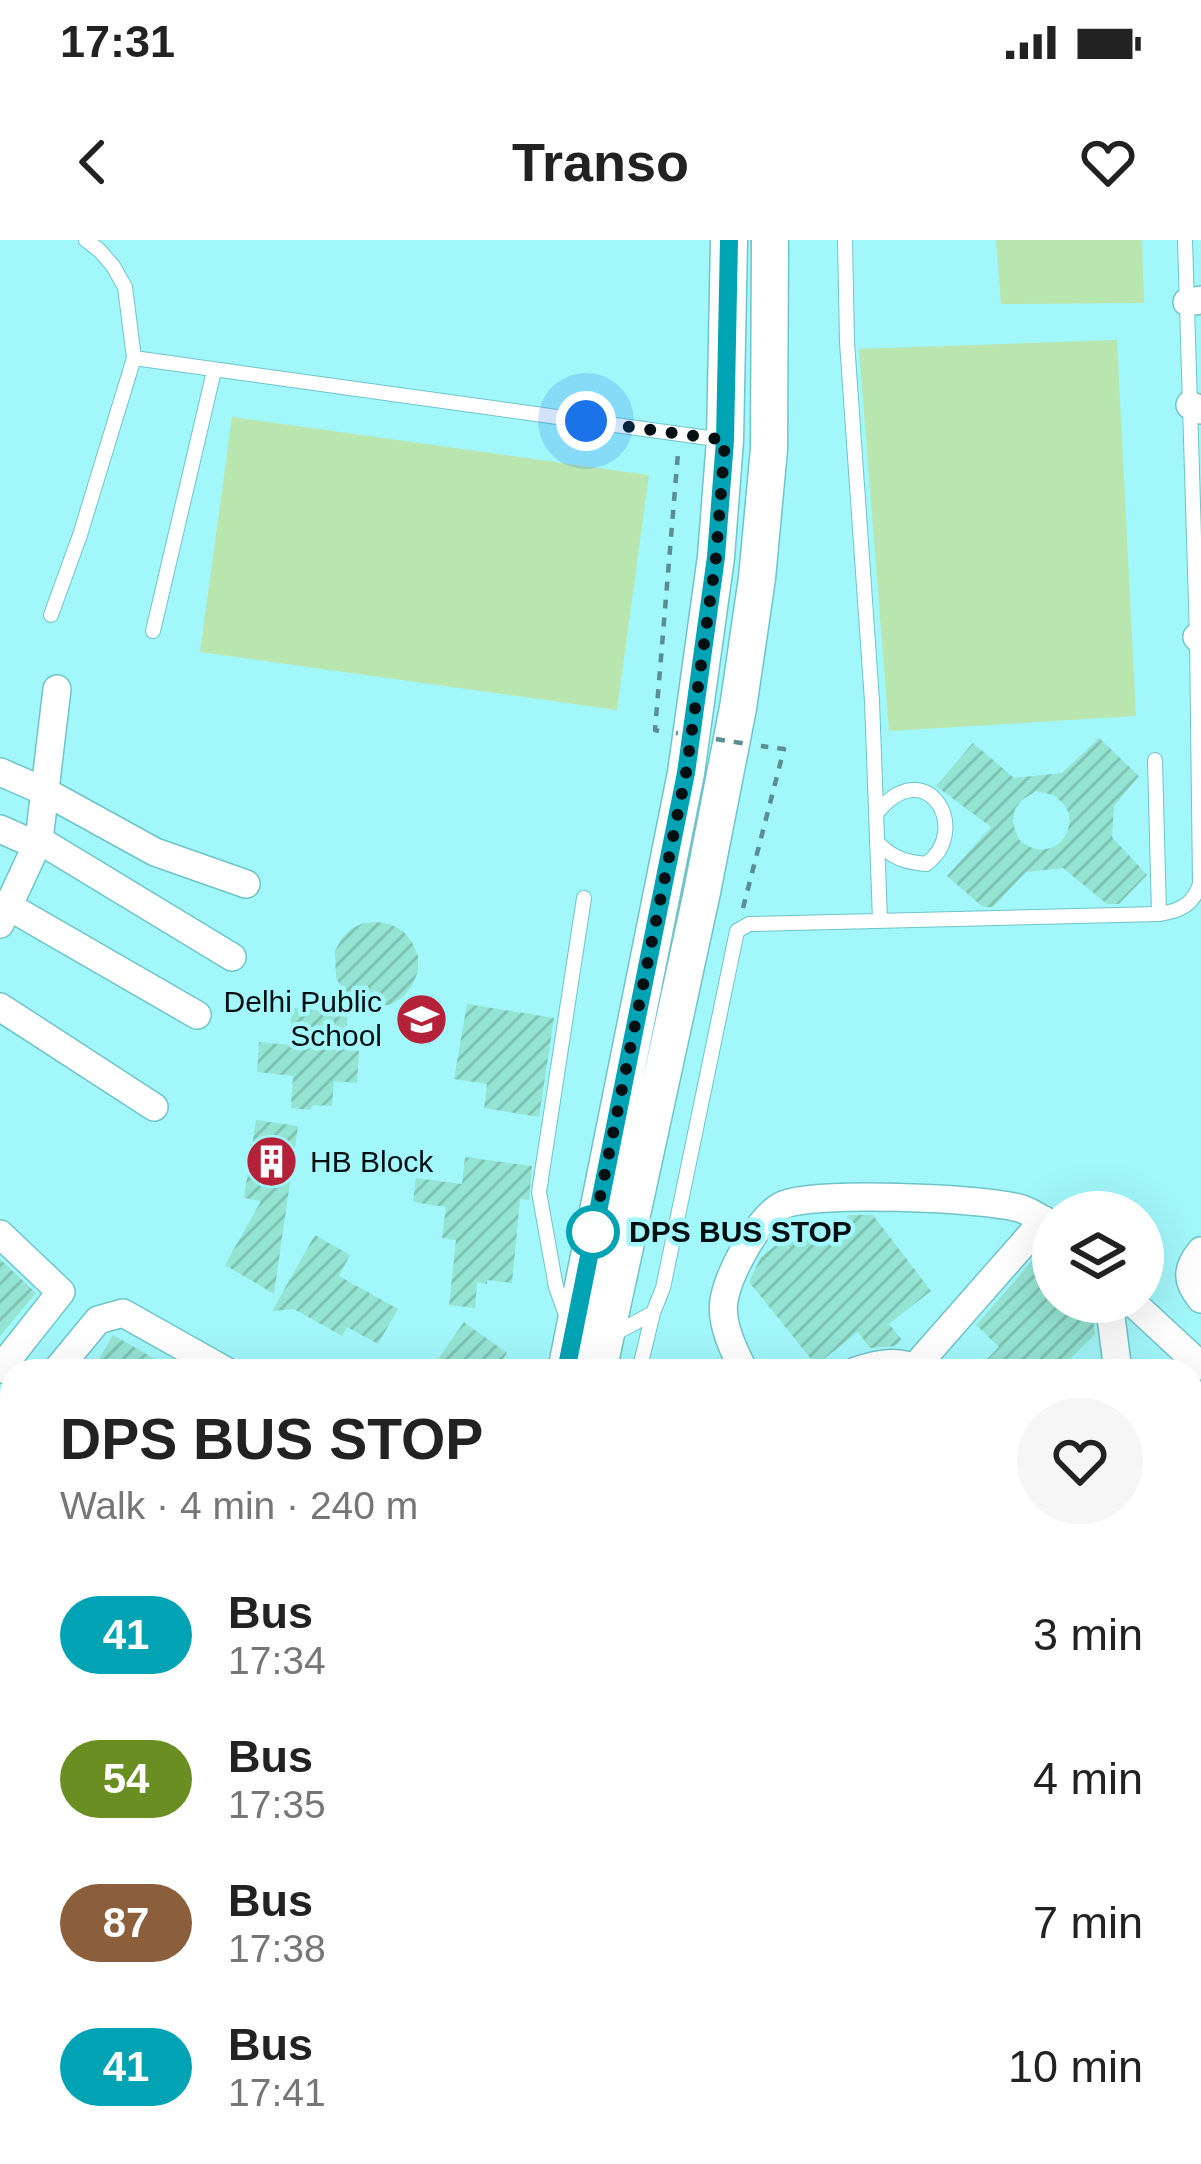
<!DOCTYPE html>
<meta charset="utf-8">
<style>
:root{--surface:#fff;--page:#f6f6f6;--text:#222;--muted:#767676}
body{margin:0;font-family:Arial,sans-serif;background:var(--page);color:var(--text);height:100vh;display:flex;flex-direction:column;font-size:45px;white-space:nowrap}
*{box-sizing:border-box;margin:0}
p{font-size:39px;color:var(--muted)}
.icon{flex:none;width:66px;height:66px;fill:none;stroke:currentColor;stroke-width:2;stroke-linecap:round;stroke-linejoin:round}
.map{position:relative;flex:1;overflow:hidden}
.details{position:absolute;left:0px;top:1119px;width:1203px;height:807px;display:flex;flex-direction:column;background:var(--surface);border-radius:36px 36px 0 0;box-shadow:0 12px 48px #0002}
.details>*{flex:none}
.badge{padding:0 24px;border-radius:39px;font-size:42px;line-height:78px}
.buttons{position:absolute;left:1032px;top:951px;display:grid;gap:24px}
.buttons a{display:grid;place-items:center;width:132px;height:132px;border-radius:50%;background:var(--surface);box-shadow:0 12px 48px #0002;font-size:60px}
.you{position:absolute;width:60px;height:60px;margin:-30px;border:9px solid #fff;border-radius:50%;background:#1a73e8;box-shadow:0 0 0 18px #1a73e833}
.map>.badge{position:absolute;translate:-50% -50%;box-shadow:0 0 0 6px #fff}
.round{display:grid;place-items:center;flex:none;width:126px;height:126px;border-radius:63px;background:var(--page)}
.summary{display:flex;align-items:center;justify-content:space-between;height:204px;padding:0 60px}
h1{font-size:57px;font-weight:700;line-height:90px}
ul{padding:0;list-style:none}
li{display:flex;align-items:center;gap:36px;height:144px;padding:0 60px}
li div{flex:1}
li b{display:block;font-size:45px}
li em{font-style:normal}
li .badge{min-width:132px;font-weight:700;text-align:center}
.status{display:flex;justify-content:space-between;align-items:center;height:84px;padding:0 60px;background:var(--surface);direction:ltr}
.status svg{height:33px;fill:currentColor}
header{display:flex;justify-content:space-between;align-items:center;height:156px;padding:0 60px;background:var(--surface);font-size:54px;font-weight:700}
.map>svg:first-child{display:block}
.grass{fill:#b9e6ae}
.building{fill:url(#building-hatch);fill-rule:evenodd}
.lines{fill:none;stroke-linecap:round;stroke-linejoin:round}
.lane-casing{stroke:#6fc4c8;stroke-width:16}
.street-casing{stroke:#6fc4c8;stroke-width:30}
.secondary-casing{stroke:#6fc4c8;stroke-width:39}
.path{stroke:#598f92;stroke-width:4.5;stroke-dasharray:9 9;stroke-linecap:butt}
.lane{stroke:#fff;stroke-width:14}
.street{stroke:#fff;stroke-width:27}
.secondary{stroke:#fff;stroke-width:36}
.path-bridge{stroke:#598f92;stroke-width:4.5;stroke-dasharray:9 9;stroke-linecap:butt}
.line-casing{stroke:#fff;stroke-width:27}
.line{stroke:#00a3b4;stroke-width:18}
.walk{stroke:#000f11;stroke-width:12;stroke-dasharray:0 21.6}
.stop-dot{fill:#fff;stroke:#00a3b4;stroke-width:6}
.labels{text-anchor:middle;stroke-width:9;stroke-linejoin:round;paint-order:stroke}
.poi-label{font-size:30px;fill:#000f11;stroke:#a2f7fb;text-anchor:end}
.stop-label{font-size:30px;font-weight:bold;fill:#000f11;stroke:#a2f7fb;text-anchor:start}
</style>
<div class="status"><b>17:31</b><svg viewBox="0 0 49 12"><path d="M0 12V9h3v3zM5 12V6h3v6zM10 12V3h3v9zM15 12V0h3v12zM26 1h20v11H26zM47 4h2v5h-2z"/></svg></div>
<header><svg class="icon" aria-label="back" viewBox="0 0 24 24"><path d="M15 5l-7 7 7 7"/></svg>Transo<svg class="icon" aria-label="heart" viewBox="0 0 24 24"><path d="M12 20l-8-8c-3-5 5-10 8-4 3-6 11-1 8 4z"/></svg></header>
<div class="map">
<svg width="1201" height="1924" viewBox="0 0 1201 1924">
<defs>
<pattern id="building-hatch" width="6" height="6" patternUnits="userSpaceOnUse" patternTransform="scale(3)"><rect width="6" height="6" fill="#94e4d3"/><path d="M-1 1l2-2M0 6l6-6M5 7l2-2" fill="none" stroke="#7ec2b4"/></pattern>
</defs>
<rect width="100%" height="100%" fill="#a2f7fb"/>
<path class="grass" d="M 996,0 L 1142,0 L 1144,63 L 1001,64 Z
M 1117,100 L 1136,476 L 889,491 L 859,109 Z
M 232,177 L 649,235 L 617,470 L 200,412 Z"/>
<path class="building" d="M 1099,498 L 1139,536 L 1114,566 L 1112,597 L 1147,635 L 1119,664 L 1107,664 L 1063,628 L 1026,632 L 993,667 L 983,667 L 947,636 L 991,587 L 936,546 L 973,503 L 1014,538 L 1062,533 ZM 1036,551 L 1053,555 L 1062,562 L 1068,571 L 1070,582 L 1067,593 L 1061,602 L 1051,608 L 1040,610 L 1030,607 L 1020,601 L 1015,591 L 1013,580 L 1015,569 L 1022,560 Z
M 377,682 L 390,684 L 403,691 L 412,702 L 418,716 L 418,731 L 413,744 L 404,756 L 392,764 L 378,767 L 348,763 L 336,737 L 335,711 L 342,698 L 351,689 L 363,683 Z
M 467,764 L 554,778 L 539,877 L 484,868 L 487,844 L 454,839 Z
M 292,768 L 348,773 L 345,810 L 359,811 L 357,843 L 334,841 L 332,866 L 313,865 L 310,870 L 291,868 L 293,836 L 257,832 L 259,802 L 289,805 Z
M 256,880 L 298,886 L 274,1054 L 225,1025 L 261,961 L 244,958 Z
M 465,917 L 532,926 L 529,960 L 520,959 L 512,1043 L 487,1040 L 487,1044 L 477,1042 L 475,1068 L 449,1065 L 456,1000 L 442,998 L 446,967 L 413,962 L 416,938 L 462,944 Z
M 849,975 L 873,975 L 931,1051 L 889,1084 L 902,1100 L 895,1106 L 870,1108 L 858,1092 L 816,1125 L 749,1042 L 761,1017 L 786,997 L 783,994 L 802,979 L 809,978 L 824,997 Z
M 315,995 L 350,1015 L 339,1036 L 398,1069 L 378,1104 L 347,1087 L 342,1096 L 294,1069 L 272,1071 Z
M 1041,1011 L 1053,1023 L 1053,1062 L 1091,1062 L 1095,1094 L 1069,1120 L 1080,1131 L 975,1131 L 999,1107 L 976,1085 Z
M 0,1019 L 36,1053 L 0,1096 Z
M 464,1082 L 507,1113 L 495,1131 L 430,1131 Z
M 113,1095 L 176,1131 L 108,1131 L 96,1124 Z"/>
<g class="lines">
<defs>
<path id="lane" d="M 845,0 L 847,102 L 872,461 L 880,680
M 134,118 L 723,200
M 51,375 L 80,295 L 134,118 L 125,47 L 113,26 L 99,10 L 86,0
M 153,391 L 214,131
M 1155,520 L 1159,674
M 876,574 C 926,510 973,590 926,624 C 905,622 892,618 877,602
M 567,1078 L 556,1047 L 539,952 L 584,658
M 614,1094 L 653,1073 L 663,1048 L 737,691 L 749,684 L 1159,674 C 1180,671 1193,665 1200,644 L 1197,397 L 1185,0
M 639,1131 L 653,1073
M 419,1914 L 431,1924"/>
<path id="street" d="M 1187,62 L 1201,60
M 1190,165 L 1201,170
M 1197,397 L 1201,401
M 0,532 L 46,552 L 155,612 L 246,644
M 0,589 L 36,605
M 39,600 L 232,717
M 8,666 L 197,775
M 0,684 L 39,600 L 57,449
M 0,767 L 154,867
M 0,994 L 61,1052 L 0,1129
M 1201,1011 C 1186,1029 1186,1041 1201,1059
M 1109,1062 L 1118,1131
M 1132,1062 L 1201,1126
M 915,1127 L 1044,980
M 56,1131 L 98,1080 L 123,1073 L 226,1131
M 744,1131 C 734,1111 720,1083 724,1060 C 729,1033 757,980 781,966 C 807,950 990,958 1022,969 C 1033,973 1044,980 1053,988
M 856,1131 C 882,1122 899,1120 924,1131
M 0,1203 L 12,1188
M 0,1263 L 12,1272
M 1191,1363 L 1201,1372
M 0,1487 L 12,1469
M 1191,1590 L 1201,1578
M 1191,1632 L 1201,1642
M 0,1646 L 12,1655
M 1191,1858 L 1201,1853
M 0,1873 L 12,1883
M 50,1914 L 62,1924
M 910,1924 L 918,1914"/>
<path id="secondary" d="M 566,1131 L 686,533 L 716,317 L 725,200 L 729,0
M 598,1131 L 702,652 L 738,468 L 757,338 L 769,209 L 770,0
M 971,1914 L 981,1924
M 1035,1914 L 1045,1924
M 268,1924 L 275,1914
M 306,1924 L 314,1914"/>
</defs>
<use href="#lane" class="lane-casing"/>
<use href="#street" class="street-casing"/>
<use href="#secondary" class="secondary-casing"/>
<path class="path" d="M 659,491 L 655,490 L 678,213
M 743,668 L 784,509 L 761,506"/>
<use href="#lane" class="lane"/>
<use href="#street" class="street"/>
<use href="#secondary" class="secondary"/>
<path class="path-bridge" d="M 676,493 L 707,498
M 716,499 L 747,504"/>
</g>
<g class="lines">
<defs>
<path id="line" d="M 566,1131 L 686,533 L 716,317 L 725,200 L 729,0"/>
</defs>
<use href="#line" class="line-casing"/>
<use href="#line" class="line"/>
<path class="walk" d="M 586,181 L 725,200 L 716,317 L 686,533 L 593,992"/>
</g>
<defs>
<symbol id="school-disc" viewBox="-11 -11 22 22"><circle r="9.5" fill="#b42138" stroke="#a2f7fb"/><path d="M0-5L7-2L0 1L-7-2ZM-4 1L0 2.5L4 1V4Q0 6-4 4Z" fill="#fff"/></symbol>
<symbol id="building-disc" viewBox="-11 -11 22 22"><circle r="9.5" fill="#b42138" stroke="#a2f7fb"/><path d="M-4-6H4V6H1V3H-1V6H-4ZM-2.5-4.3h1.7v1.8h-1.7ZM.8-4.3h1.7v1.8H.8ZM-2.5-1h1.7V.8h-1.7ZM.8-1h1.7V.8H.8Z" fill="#fff"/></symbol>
</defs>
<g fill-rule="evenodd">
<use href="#school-disc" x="392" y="750" width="59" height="59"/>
<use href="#building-disc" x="242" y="892" width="59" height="59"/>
</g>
<circle class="stop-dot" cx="593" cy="992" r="24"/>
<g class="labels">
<g class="poi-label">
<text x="382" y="772">Delhi Public<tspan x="382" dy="34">School</tspan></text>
<text x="310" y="932" text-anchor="start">HB Block</text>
</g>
<g class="stop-label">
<text x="629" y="1002">DPS BUS STOP</text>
</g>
</g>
</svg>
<div class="buttons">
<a><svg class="icon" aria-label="layers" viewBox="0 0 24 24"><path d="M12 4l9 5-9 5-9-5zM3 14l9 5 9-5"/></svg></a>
</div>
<div class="you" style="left:586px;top:181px"></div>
<section class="details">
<div class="summary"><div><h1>DPS BUS STOP</h1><p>Walk · 4 min · 240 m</p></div><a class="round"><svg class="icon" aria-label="heart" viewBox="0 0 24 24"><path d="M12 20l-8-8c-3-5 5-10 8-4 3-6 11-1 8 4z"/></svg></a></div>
<ul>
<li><span class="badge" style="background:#00a3b4;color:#fff">41</span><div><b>Bus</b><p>17:34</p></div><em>3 min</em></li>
<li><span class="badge" style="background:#6b8e23;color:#fff">54</span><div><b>Bus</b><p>17:35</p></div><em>4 min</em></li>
<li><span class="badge" style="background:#8b5e3c;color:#fff">87</span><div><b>Bus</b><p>17:38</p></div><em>7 min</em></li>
<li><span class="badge" style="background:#00a3b4;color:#fff">41</span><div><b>Bus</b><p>17:41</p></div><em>10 min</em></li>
</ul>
</section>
</div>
